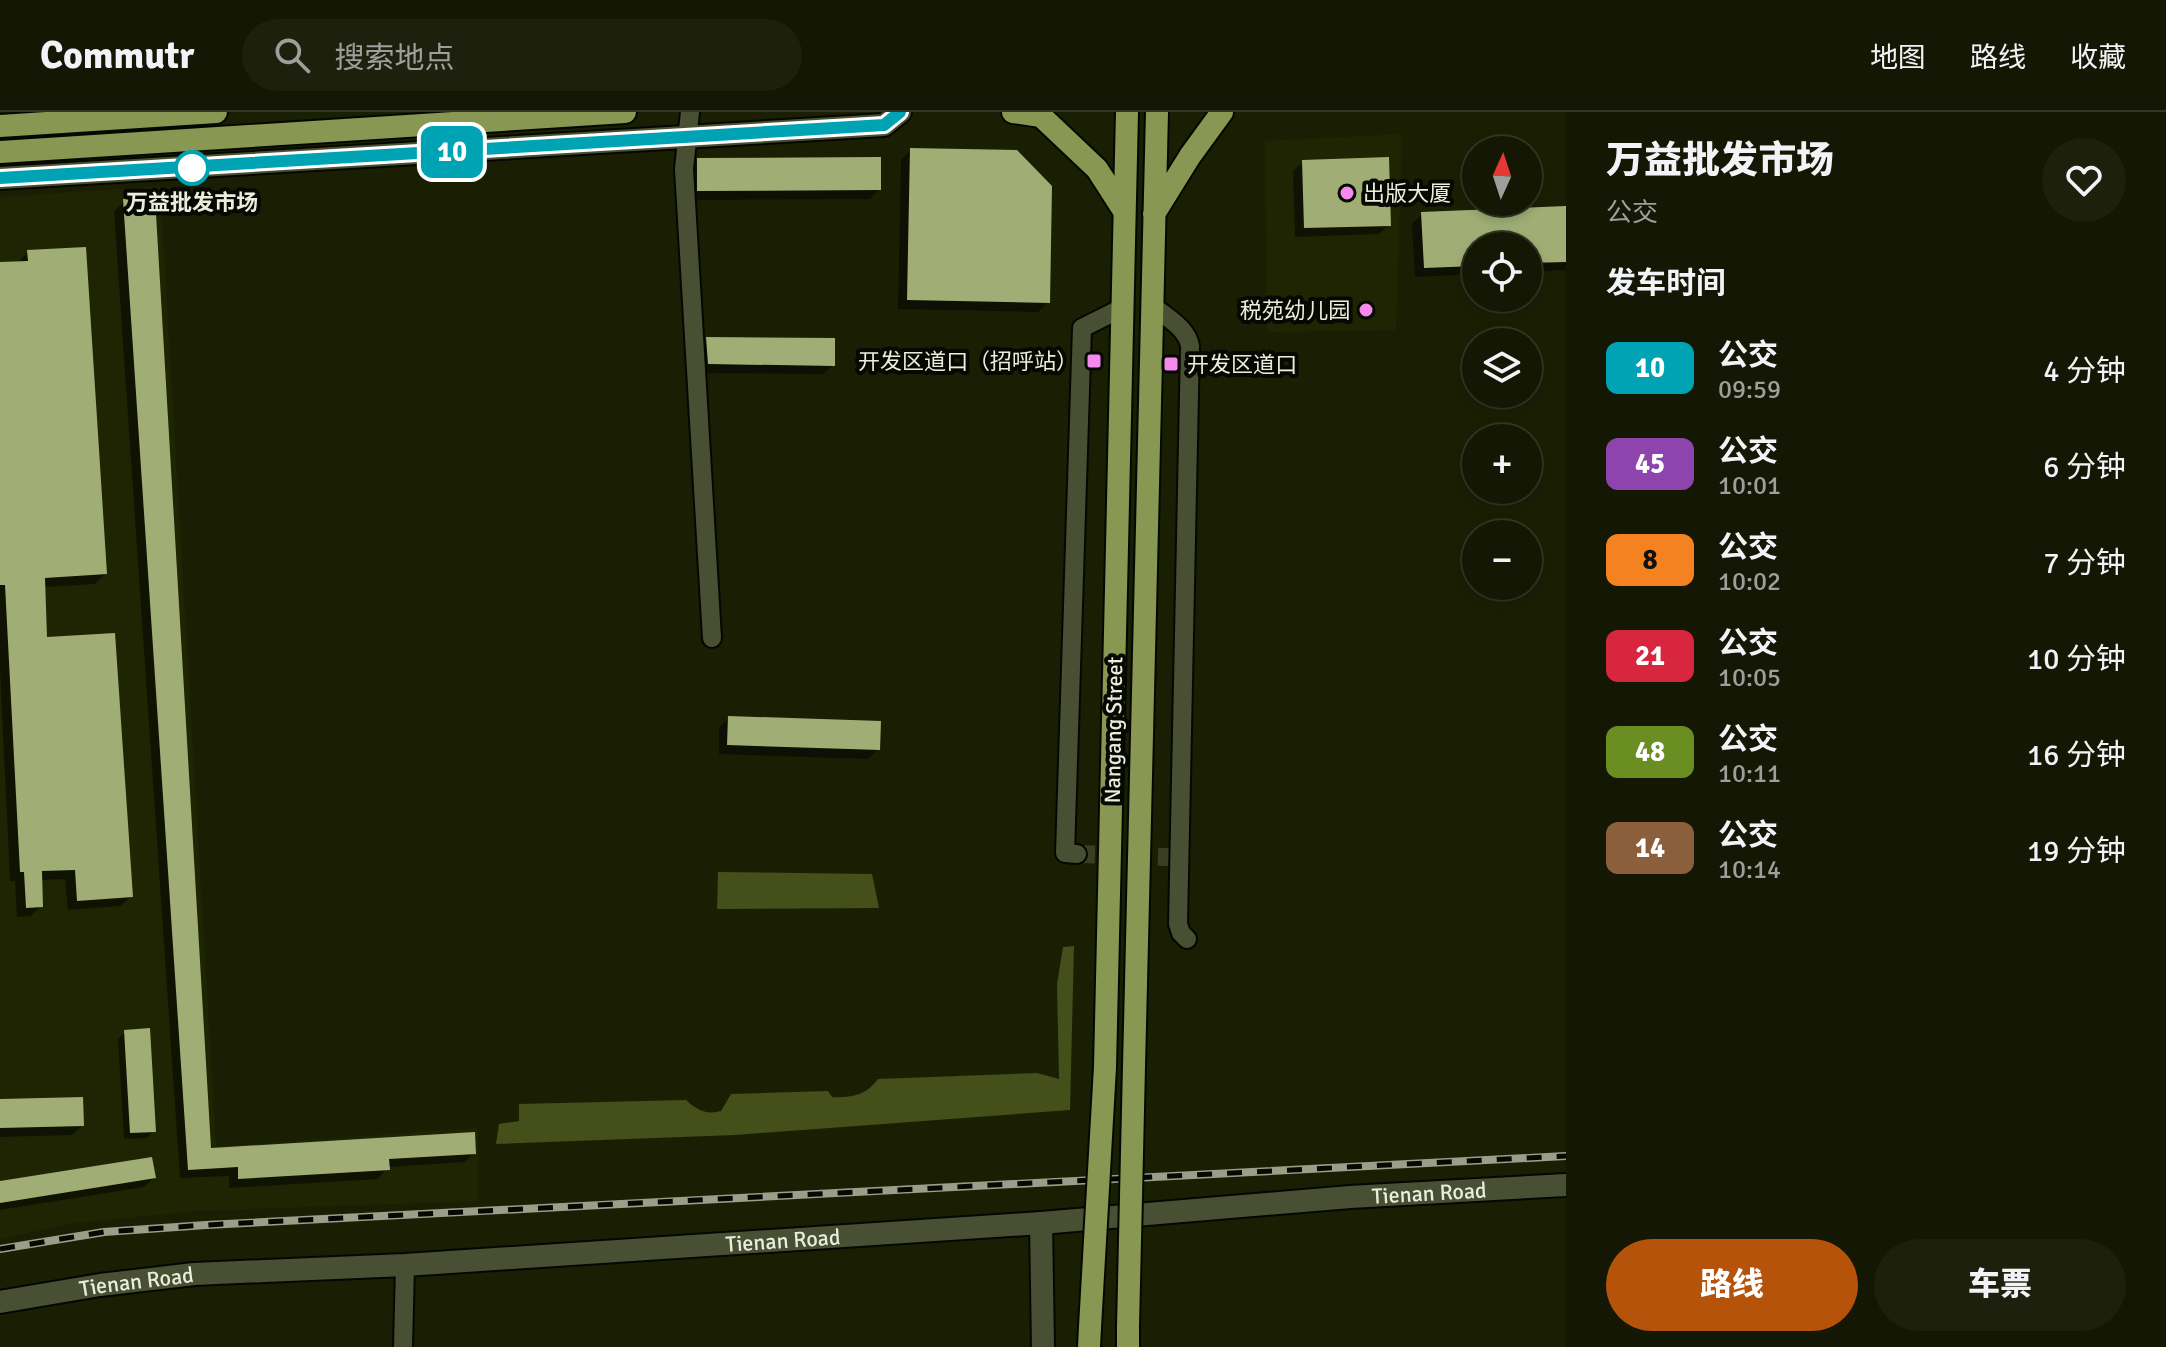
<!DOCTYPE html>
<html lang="zh">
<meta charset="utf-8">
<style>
:root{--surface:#141703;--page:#1d200d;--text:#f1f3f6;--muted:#9d9f9a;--line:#333625;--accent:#b45309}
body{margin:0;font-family:Signika,"Noto Sans SC",sans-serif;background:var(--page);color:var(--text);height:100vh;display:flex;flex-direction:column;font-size:30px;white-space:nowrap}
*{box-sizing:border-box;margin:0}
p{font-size:26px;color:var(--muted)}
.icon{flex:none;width:44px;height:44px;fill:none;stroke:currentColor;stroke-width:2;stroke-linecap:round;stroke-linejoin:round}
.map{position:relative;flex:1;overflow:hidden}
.drawer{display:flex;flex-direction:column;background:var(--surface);width:600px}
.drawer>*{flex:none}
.badge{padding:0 16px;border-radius:12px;font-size:28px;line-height:52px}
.needle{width:52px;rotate:3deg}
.controls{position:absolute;left:1462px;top:24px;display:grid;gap:16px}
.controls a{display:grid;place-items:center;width:80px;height:80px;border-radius:50%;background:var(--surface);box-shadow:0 4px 12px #0003,0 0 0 2px var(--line);font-size:40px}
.map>.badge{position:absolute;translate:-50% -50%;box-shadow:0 0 0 4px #fff}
h2{padding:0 40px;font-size:30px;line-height:72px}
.round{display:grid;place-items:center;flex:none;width:84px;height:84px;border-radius:42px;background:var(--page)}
.summary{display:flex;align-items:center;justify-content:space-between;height:136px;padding:0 40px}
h1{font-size:38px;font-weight:800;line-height:60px}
.primary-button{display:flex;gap:16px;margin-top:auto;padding:16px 40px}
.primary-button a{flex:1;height:92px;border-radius:48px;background:var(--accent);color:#fff;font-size:32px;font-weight:800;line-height:92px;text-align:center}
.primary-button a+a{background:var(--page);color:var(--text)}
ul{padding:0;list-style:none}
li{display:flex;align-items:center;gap:24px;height:96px;padding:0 40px}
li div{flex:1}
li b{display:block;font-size:30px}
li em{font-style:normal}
li .badge{min-width:88px;font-weight:700;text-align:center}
header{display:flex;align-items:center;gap:48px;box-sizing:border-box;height:112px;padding:0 40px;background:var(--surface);border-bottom:2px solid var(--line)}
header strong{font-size:38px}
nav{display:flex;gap:44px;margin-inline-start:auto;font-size:28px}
.search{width:560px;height:72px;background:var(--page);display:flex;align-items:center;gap:20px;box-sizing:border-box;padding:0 28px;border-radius:44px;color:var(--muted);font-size:30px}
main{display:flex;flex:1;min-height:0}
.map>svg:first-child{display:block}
.built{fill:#1f2502}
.forest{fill:#444f19}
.shadow{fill:#0007}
.building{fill:#a0ae76}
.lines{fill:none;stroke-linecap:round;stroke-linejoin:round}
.minor-tunnel{stroke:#393e24;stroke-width:18;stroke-dasharray:18 9;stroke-linecap:butt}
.minor-casing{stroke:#050800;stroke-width:22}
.tertiary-casing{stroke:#050800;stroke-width:26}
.primary-casing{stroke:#050800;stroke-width:26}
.minor{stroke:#484f32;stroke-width:18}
.tertiary{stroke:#484f32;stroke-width:22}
.primary{stroke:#889752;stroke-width:22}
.rail-casing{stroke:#9b9f8a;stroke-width:8}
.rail{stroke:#060801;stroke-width:5;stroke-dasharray:15;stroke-linecap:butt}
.primary-bridge-casing{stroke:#050800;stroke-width:26;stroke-linecap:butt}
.primary-bridge{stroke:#889752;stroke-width:22}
.line-casing{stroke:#fff;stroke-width:18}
.line{stroke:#00a3b4;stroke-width:12}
.stop-dot{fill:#fff;stroke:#00a3b4;stroke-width:4}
.poi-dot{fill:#f589ee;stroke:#060801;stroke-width:3}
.labels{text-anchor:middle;stroke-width:8;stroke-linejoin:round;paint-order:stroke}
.poi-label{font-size:22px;fill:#e9eddc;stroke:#060801;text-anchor:start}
.stop-label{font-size:22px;font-weight:bold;fill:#e9eddc;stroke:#060801}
.street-label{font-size:22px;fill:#e9eddc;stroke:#060801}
</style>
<header>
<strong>Commutr</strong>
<div class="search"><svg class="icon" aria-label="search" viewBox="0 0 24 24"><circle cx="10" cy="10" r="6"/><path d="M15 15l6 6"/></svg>搜索地点</div>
<nav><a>地图</a><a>路线</a><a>收藏</a></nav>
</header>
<main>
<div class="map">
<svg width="1566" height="1235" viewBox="0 0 1566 1235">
<rect width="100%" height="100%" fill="#1a1f04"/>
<path class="built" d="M 1402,22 L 1396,218 L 1267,220 L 1265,29 Z
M 160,74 L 216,1035 L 478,1016 L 478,1089 L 195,1099 L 75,1111 L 0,1127 L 0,85 Z"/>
<path class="forest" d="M 718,760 L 872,762 L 879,796 L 717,797 Z
M 1074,834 L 1070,998 L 735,1023 L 496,1032 L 499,1012 L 519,1009 L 519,992 L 686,988 C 697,998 706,1003 721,999 L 731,982 L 828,979 L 832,985 C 851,986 867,983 878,967 L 1037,961 L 1059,967 L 1057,872 L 1063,835 Z"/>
<path class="shadow" d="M 911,38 L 1048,190 L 1038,200 L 898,197 L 901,48 Z
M 698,48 L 879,77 L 870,87 L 688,88 L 688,58 Z
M 1303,50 L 1389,113 L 1379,122 L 1295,125 L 1293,59 Z
M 124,89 L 209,1038 L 474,1041 L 465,1050 L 388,1055 L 378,1067 L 229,1076 L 229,1064 L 180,1066 L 114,99 Z
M 1566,96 L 1566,158 L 1528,160 L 1528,134 L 1476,134 L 1476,162 L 1415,165 L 1412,112 L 1422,102 Z
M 28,140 L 105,462 L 95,472 L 44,475 L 45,527 L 131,784 L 121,794 L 68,798 L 65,767 L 40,768 L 41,794 L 31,804 L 17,805 L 15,769 L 10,769 L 0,559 L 0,152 L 18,150 Z
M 707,227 L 833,253 L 823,262 L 699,261 L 697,236 Z
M 729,606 L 878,637 L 868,647 L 719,642 L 719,616 Z
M 125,920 L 154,1019 L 147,1026 L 124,1027 L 118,927 Z
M 0,989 L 82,1014 L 72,1023 L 0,1025 Z
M 154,1066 L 144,1075 L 0,1098 L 0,1071 Z"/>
<path class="building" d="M 910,36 L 1017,38 L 1052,74 L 1050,191 L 907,188 Z
M 881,45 L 881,78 L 697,79 L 697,46 Z
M 1389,45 L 1391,114 L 1304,116 L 1302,48 Z
M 155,85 L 211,1036 L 475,1020 L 476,1042 L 389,1047 L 390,1058 L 238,1067 L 238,1055 L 188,1058 L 123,87 Z
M 1566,94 L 1566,150 L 1528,151 L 1528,134 L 1476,134 L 1476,154 L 1424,156 L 1421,100 Z
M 86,135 L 107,462 L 45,466 L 47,525 L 115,521 L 133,785 L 77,789 L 75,758 L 42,759 L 43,795 L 26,796 L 24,760 L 20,760 L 5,473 L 0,473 L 0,150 L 28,149 L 27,138 Z
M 706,225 L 835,226 L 835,254 L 708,252 Z
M 728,604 L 881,609 L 880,638 L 727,633 Z
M 150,916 L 156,1020 L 130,1021 L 124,918 Z
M 83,985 L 84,1014 L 0,1016 L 0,987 Z
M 152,1045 L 156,1066 L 0,1091 L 0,1069 Z"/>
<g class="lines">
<path class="minor-tunnel" d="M 1077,742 L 1169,745"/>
<defs>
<path id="minor" d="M 690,0 L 684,57 L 712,526
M 1153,194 C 1166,205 1187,216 1190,234 L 1178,812 L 1181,821 L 1187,827
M 1077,742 L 1065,741 L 1082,216 L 1122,196
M 403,1235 L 405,1153"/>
<g id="tertiary">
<path d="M 0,66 L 884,13 L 900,0"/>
<path d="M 1041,1111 L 1043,1235"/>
<path id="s1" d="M 0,1190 L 100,1173 L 194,1162 L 405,1153 L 1041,1111 L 1350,1085 L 1566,1073"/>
</g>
<path id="primary" d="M 1013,0 L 1041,4 L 1097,57 L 1124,99
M 0,14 L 216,0
M 0,40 L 625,0
M 1154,102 L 1190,44 L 1222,0
M 1134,954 L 1157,0
M 1105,955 L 1127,0
M 1089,1235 L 1090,1215
M 1128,1235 L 1128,1215"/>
</defs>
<use href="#minor" class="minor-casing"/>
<use href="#tertiary" class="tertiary-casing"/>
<use href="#primary" class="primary-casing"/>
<use href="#minor" class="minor"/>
<use href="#tertiary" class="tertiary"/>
<use href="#primary" class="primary"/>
<defs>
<path id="rail" d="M 0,1137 L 104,1120 L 206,1113 L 1566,1044"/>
</defs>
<use href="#rail" class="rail-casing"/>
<use href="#rail" class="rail"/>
<defs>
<path id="primary-bridge" d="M 1090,1215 L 1105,955
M 1128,1215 L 1134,954"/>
</defs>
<use href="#primary-bridge" class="primary-bridge-casing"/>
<use href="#primary-bridge" class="primary-bridge"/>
</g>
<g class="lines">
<defs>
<path id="line" d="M 0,66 L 884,13 L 900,0"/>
</defs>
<use href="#line" class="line-casing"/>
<use href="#line" class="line"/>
</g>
<circle class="stop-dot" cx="192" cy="56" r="16"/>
<g class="poi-dot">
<circle cx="1347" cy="81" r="8"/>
<circle cx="1366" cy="198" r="8"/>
<rect x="1086" y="241" width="16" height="16" rx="4"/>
<rect x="1163" y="244" width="16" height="16" rx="4"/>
</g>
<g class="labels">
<g class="poi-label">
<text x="1363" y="89">出版大厦</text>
<text x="1350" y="206" text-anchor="end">税苑幼儿园</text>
<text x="1078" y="257" text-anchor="end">开发区道口（招呼站）</text>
<text x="1187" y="260">开发区道口</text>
</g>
<g class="stop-label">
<text x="192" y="98">万益批发市场</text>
</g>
<g class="street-label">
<text transform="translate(1113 618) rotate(-89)" y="8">Nangang Street</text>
<text dy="8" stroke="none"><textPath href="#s1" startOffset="1434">Tienan Road</textPath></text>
<text dy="8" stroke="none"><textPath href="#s1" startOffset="786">Tienan Road</textPath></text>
<text dy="8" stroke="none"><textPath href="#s1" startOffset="138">Tienan Road</textPath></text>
</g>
</g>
</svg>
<div class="controls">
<a><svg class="needle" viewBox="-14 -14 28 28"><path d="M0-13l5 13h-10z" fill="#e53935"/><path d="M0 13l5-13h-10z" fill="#9d9f9a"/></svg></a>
<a><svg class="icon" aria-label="locate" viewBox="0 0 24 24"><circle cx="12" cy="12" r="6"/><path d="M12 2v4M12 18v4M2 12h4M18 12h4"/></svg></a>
<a><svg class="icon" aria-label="layers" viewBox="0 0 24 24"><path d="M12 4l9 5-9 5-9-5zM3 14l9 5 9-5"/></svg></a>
<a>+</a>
<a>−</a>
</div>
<b class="badge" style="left:452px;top:40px;background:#00a3b4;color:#fff">10</b>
</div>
<section class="drawer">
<div class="summary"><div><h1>万益批发市场</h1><p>公交</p></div><a class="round"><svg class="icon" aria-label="heart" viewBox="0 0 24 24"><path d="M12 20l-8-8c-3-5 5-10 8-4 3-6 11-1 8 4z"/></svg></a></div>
<h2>发车时间</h2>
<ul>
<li><span class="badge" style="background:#00a3b4;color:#fff">10</span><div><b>公交</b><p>09:59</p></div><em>4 分钟</em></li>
<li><span class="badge" style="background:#8e44ad;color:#fff">45</span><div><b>公交</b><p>10:01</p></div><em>6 分钟</em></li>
<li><span class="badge" style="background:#f58220;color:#111">8</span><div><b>公交</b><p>10:02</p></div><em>7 分钟</em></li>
<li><span class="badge" style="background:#d7263d;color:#fff">21</span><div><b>公交</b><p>10:05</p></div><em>10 分钟</em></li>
<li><span class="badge" style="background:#6b8e23;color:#fff">48</span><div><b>公交</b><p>10:11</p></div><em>16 分钟</em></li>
<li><span class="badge" style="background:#8b5e3c;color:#fff">14</span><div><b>公交</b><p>10:14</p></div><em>19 分钟</em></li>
</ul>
<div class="primary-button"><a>路线</a><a>车票</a></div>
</section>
</main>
